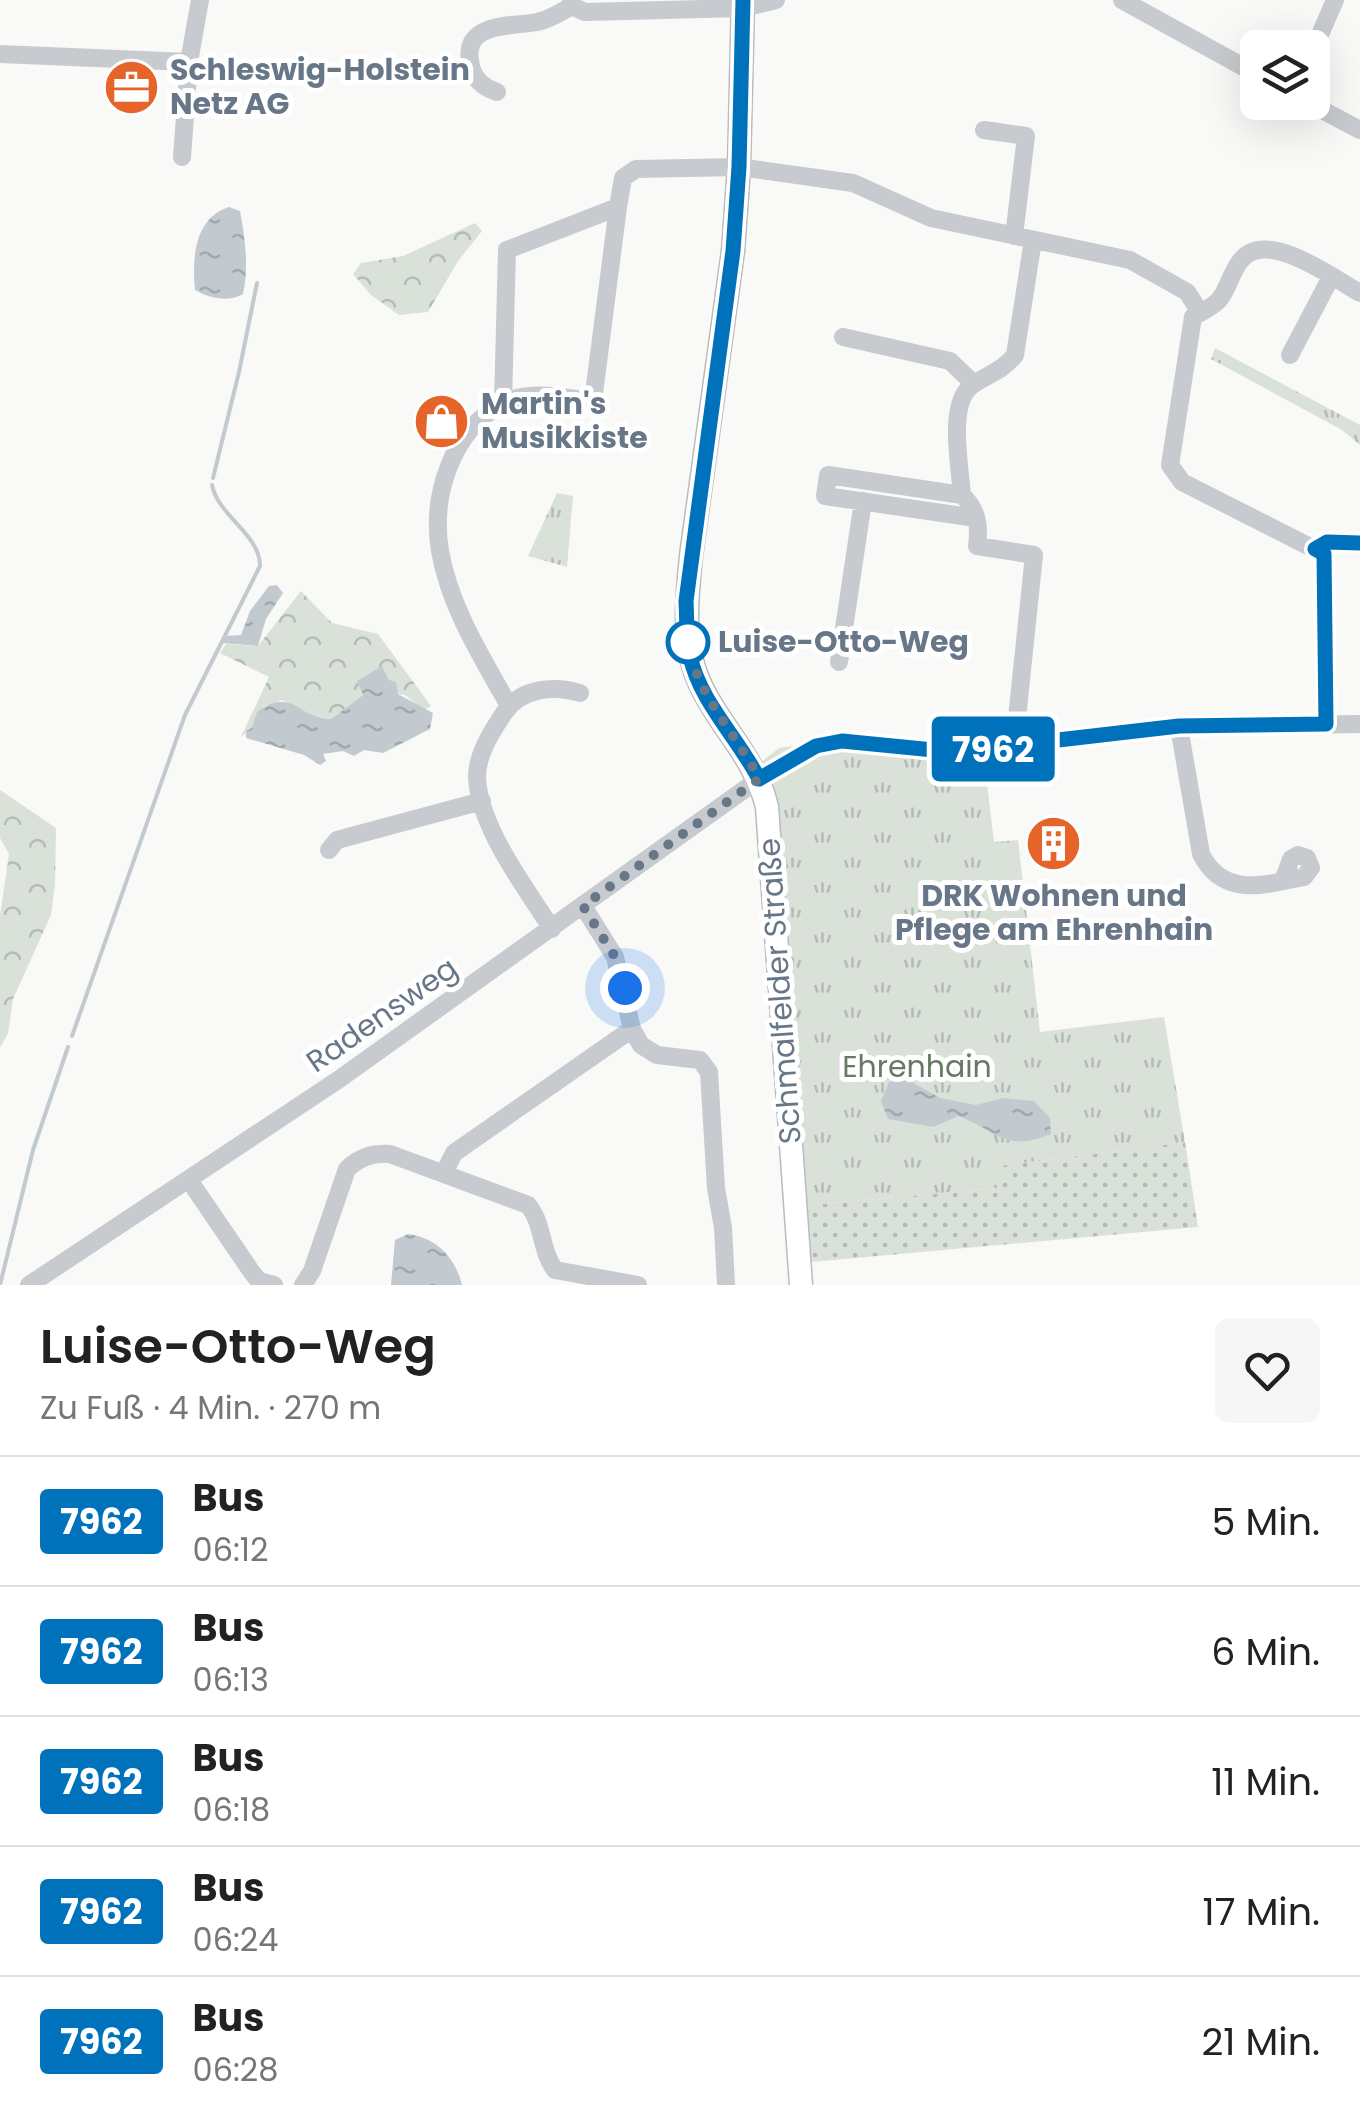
<!DOCTYPE html>
<html lang="de">
<meta charset="utf-8">
<style>
:root{--surface:#fff;--page:#f6f6f6;--text:#222;--muted:#767676;--line:#e0e0e0}
body{margin:0;font-family:Poppins,sans-serif;background:var(--page);color:var(--text);height:100vh;display:flex;flex-direction:column;font-size:38px;white-space:nowrap}
*{box-sizing:border-box;margin:0}
p{font-size:32px;color:var(--muted)}
.icon{flex:none;width:55px;height:55px;fill:none;stroke:currentColor;stroke-width:2;stroke-linecap:round;stroke-linejoin:round}
.map{position:relative;height:1285px;overflow:hidden}
.side{display:flex;flex-direction:column;background:var(--surface);flex:1}
.side>*{flex:none}
.badge{padding:0 20px;border-radius:8px;font-size:35px;line-height:65px}
.controls{position:absolute;left:1240px;top:30px;display:grid;gap:20px}
.controls a{display:grid;place-items:center;width:90px;height:90px;border-radius:15px;background:var(--surface);box-shadow:0 10px 40px #0002;font-size:50px}
.you{position:absolute;width:50px;height:50px;margin:-25px;border:8px solid #fff;border-radius:50%;background:#1a73e8;box-shadow:0 0 0 15px #1a73e833}
.map>.badge{position:absolute;translate:-50% -50%;box-shadow:0 0 0 5px #fff}
.round{display:grid;place-items:center;flex:none;width:105px;height:105px;border-radius:15px;background:var(--page)}
.headline{display:flex;align-items:center;justify-content:space-between;height:170px;padding:0 40px}
h1{font-size:48px;font-weight:600;line-height:75px}
ul{padding:0;list-style:none}
li{display:flex;align-items:center;gap:30px;height:130px;padding:0 40px;border-top:2px solid var(--line)}
li div{flex:1}
li b{display:block;font-size:38px}
li em{font-style:normal}
li .badge{min-width:110px;font-weight:700;text-align:center}
.map>svg:first-child{display:block}
.grass{fill:url(#grass-dots)}
.forest{fill:url(#forest-crowns)}
.park{fill:url(#park-tufts)}
.water{fill:url(#water-ripples)}
.lines{fill:none;stroke-linecap:round;stroke-linejoin:round}
.stream{stroke:#c2cad0;stroke-width:4}
.major-casing{stroke:#b8bcc0;stroke-width:25}
.minor{stroke:#c7cace;stroke-width:18}
.major{stroke:#fff;stroke-width:22}
.line-casing{stroke:#fff;stroke-width:22}
.line{stroke:#0072bc;stroke-width:15}
.walk{stroke:#687788;stroke-width:10;stroke-dasharray:0 18}
.stop-dot{fill:#fff;stroke:#0072bc;stroke-width:5}
.labels{text-anchor:middle;stroke-width:10;stroke-linejoin:round;paint-order:stroke}
.poi-label{font-size:30px;font-weight:bold;fill:#687788;stroke:#fff;text-anchor:start}
.stop-label{font-size:30px;font-weight:bold;fill:#687788;stroke:#fff;text-anchor:start}
.street-label{font-size:30px;fill:#687788;stroke:#fff}
.park-label{font-size:30px;fill:#667a63;stroke:#fff}
</style>
<div class="map">
<svg width="1360" height="1285" viewBox="0 0 1360 1285">
<defs>
<pattern id="grass-dots" width="8" height="8" patternUnits="userSpaceOnUse" patternTransform="scale(2.5)"><rect width="8" height="8" fill="#dae1d8"/><path d="M2 2h.1M6 6h.1" fill="none" stroke="#b5bbb5" stroke-width="1.8" stroke-linecap="round"/></pattern>
<pattern id="forest-crowns" width="20" height="18" patternUnits="userSpaceOnUse" patternTransform="scale(2.5)"><rect width="20" height="18" fill="#dae1d8"/><path d="M2 6a3 3 0 1 1 6 0M12 15a3 3 0 1 1 6 0" fill="none" stroke="#b5bbb5"/></pattern>
<pattern id="park-tufts" width="24" height="20" patternUnits="userSpaceOnUse" patternTransform="scale(2.5)"><rect width="24" height="20" fill="#dae1d8"/><path d="M3 7l-1-3M5 7V3M7 7l1-3M15 17l-1-3M17 17v-4M19 17l1-3" fill="none" stroke="#b5bbb5"/></pattern>
<pattern id="water-ripples" width="26" height="14" patternUnits="userSpaceOnUse" patternTransform="scale(2.5)"><rect width="26" height="14" fill="#c2cad0"/><path d="M2 4q2-2 4 0t4 0M15 11q2-2 4 0t4 0" fill="none" stroke="#a1a9af"/></pattern>
</defs>
<rect width="100%" height="100%" fill="#f9f9f7"/>
<path class="grass" d="M 1185,1142 L 1198,1227 L 811,1262 L 798,1206 L 998,1188 L 998,1166 Z"/>
<path class="forest" d="M 475,223 L 482,231 L 458,261 L 428,312 L 399,315 L 371,295 L 353,274 L 361,263 L 403,256 Z
M 301,591 L 332,623 L 378,634 L 431,706 L 424,710 L 405,695 L 398,694 L 389,680 L 372,674 L 358,680 L 363,695 L 331,719 L 314,716 L 282,700 L 263,707 L 252,728 L 241,737 L 269,677 L 220,653 L 226,644 L 258,646 Z
M 0,790 L 56,828 L 55,885 L 51,915 L 13,999 L 8,1033 L 0,1048 L 0,916 L 9,854 L 0,838 Z"/>
<path class="park" d="M 1215,348 L 1360,425 L 1360,445 L 1342,430 L 1211,359 Z
M 557,493 L 573,496 L 567,567 L 528,556 Z
M 808,744 L 984,759 L 994,842 L 1018,840 L 1040,1032 L 1164,1017 L 1185,1142 L 999,1166 L 998,1188 L 798,1206 L 760,763 L 779,748 Z"/>
<path class="water" d="M 229,207 L 240,211 C 245,239 249,266 243,294 C 228,303 209,298 195,290 C 192,259 194,218 229,207 Z
M 277,585 L 283,593 L 266,619 L 258,646 L 221,643 L 224,636 L 241,635 L 250,611 L 269,586 Z
M 382,666 L 389,680 L 396,682 L 398,694 L 433,713 L 430,729 L 383,753 L 364,750 L 354,756 L 343,751 L 323,754 L 326,761 L 320,765 L 304,755 L 246,738 L 246,731 L 252,728 L 257,712 C 292,686 297,718 331,719 L 363,695 L 357,681 Z
M 905,1078 L 940,1098 L 976,1105 L 1003,1098 L 1034,1101 L 1050,1118 L 1051,1134 C 1004,1153 999,1131 958,1116 L 934,1127 L 888,1119 L 881,1101 L 889,1082 Z
M 408,1234 C 437,1238 455,1257 462,1285 L 391,1285 L 395,1240 Z"/>
<g class="lines">
<path class="stream" d="M 213,478 L 239,372 L 257,283
M 72,1036 L 185,715 L 260,566 C 260,534 218,516 212,485
M 0,1285 L 33,1150 L 68,1047"/>
<defs>
<path id="major" d="M 743,0 L 739,167 L 733,251 L 691,556 C 687,599 681,645 701,686 C 722,730 755,757 767,807 L 801,1285"/>
</defs>
<use href="#major" class="major-casing"/>
<path class="minor" d="M 571,0 L 572,6 L 585,12 L 743,8 L 776,0
M 1122,0 L 1258,75
M 1312,53 L 1335,0
M 0,54 L 189,62
M 497,92 C 485,88 474,80 471,66 C 460,21 511,27 537,22 C 549,20 561,12 572,6
M 1307,102 L 1360,130
M 984,130 L 1026,136 L 1014,236
M 182,157 L 189,62 L 200,0
M 843,337 L 950,361 L 974,384
M 1290,355 L 1331,277
M 503,403 L 507,250 L 618,207
M 962,495 L 828,475 L 825,496 L 976,518
M 1315,549 L 1327,542 L 1360,543
M 839,662 L 863,501
M 509,706 C 482,657 450,608 440,551 C 431,497 451,431 502,404 C 529,389 564,398 593,401 L 618,207 L 623,178 L 636,169 L 739,167 L 853,183 L 931,218 L 1130,260 L 1187,292 L 1200,312
M 1326,724 L 1324,554 L 1182,482 L 1170,465 L 1193,317 C 1201,312 1213,307 1219,300 C 1229,288 1231,271 1242,259 C 1268,229 1333,278 1360,293
M 1179,727 L 1201,854 C 1223,898 1264,885 1304,877 L 1311,868 L 1307,858 L 1298,855 L 1291,859 L 1283,881
M 1014,747 L 1034,555 L 977,546 C 980,525 977,509 962,495 C 960,467 948,406 970,387 C 985,375 1002,372 1015,355 L 1033,240
M 329,850 L 337,840 L 482,801
M 583,906 L 615,957 L 632,1029 L 641,1045 L 657,1055 L 700,1060 L 709,1072 L 716,1188 L 723,1228 L 726,1285
M 552,929 C 525,887 479,827 477,777 C 477,754 492,731 504,713 C 520,688 554,685 580,693
M 444,1173 L 454,1153 L 632,1029
M 189,1180 L 251,1271 L 259,1281 L 274,1285
M 29,1285 L 338,1080 L 759,779 L 816,746 L 843,741 L 954,752 L 1179,727 L 1360,724
M 303,1285 L 312,1271 L 347,1169 C 360,1157 372,1153 390,1154 L 528,1205 C 544,1224 540,1250 555,1270 L 638,1285"/>
<use href="#major" class="major"/>
</g>
<g class="lines">
<defs>
<path id="line" d="M 743,0 L 739,167 L 733,251 L 686,601 C 687,619 686,638 690,656 C 700,702 738,738 759,779 L 816,746 L 842,741 L 954,752 L 1179,726 L 1326,724 L 1324,554 L 1315,549 L 1327,542 L 1360,543"/>
</defs>
<use href="#line" class="line-casing"/>
<use href="#line" class="line"/>
<path class="walk" d="M 625,988 L 615,957 L 583,906 L 759,779 C 736,733 696,695 688,642"/>
</g>
<defs>
<symbol id="office-disc" viewBox="-11 -11 22 22"><circle r="9.5" fill="#e6632a" stroke="#fff"/><path d="M-6-3h4V-5.5h4V-3h4V5H-6ZM-1-4.5V-3h2v-1.5ZM-6 0V1H6V0Z" fill="#fff"/></symbol>
<symbol id="shop-disc" viewBox="-11 -11 22 22"><circle r="9.5" fill="#e6632a" stroke="#fff"/><path d="M-5-2.5h2.3a2.7 3.5 0 0 1 5.4 0H5L5.5 6h-11ZM-1.5-2.5h3a1.5 2.3 0 0 0-3 0Z" fill="#fff"/></symbol>
<symbol id="building-disc" viewBox="-11 -11 22 22"><circle r="9.5" fill="#e6632a" stroke="#fff"/><path d="M-4-6H4V6H1V3H-1V6H-4ZM-2.5-4.3h1.7v1.8h-1.7ZM.8-4.3h1.7v1.8H.8ZM-2.5-1h1.7V.8h-1.7ZM.8-1h1.7V.8H.8Z" fill="#fff"/></symbol>
</defs>
<g fill-rule="evenodd">
<use href="#office-disc" x="100" y="56" width="63" height="63"/>
<use href="#shop-disc" x="410" y="390" width="63" height="63"/>
<use href="#building-disc" x="1022" y="812" width="63" height="63"/>
</g>
<circle class="stop-dot" cx="688" cy="642" r="20"/>
<g class="labels">
<g class="poi-label">
<text x="170" y="80">Schleswig-Holstein<tspan x="170" dy="34">Netz AG</tspan></text>
<text x="481" y="414">Martin's<tspan x="481" dy="34">Musikkiste</tspan></text>
<text x="1054" y="906" text-anchor="middle">DRK Wohnen und<tspan x="1054" dy="34">Pflege am Ehrenhain</tspan></text>
</g>
<g class="stop-label">
<text x="718" y="652">Luise-Otto-Weg</text>
</g>
<g class="street-label">
<text transform="translate(780 991) rotate(-94)" y="10">Schmalfelder Straße</text>
<text transform="translate(382 1015) rotate(-35)" y="10">Radensweg</text>
</g>
<g class="park-label">
<text x="917" y="1077">Ehrenhain</text>
</g>
</g>
</svg>
<div class="controls">
<a><svg class="icon" aria-label="layers" viewBox="0 0 24 24"><path d="M12 4l9 5-9 5-9-5zM3 14l9 5 9-5"/></svg></a>
</div>
<div class="you" style="left:625px;top:988px"></div>
<b class="badge" style="left:993px;top:749px;background:#0072bc;color:#fff">7962</b>
</div>
<section class="side">
<div class="headline"><div><h1>Luise-Otto-Weg</h1><p>Zu Fuß · 4 Min. · 270 m</p></div><a class="round"><svg class="icon" aria-label="heart" viewBox="0 0 24 24"><path d="M12 20l-8-8c-3-5 5-10 8-4 3-6 11-1 8 4z"/></svg></a></div>
<ul>
<li><span class="badge" style="background:#0072bc;color:#fff">7962</span><div><b>Bus</b><p>06:12</p></div><em>5 Min.</em></li>
<li><span class="badge" style="background:#0072bc;color:#fff">7962</span><div><b>Bus</b><p>06:13</p></div><em>6 Min.</em></li>
<li><span class="badge" style="background:#0072bc;color:#fff">7962</span><div><b>Bus</b><p>06:18</p></div><em>11 Min.</em></li>
<li><span class="badge" style="background:#0072bc;color:#fff">7962</span><div><b>Bus</b><p>06:24</p></div><em>17 Min.</em></li>
<li><span class="badge" style="background:#0072bc;color:#fff">7962</span><div><b>Bus</b><p>06:28</p></div><em>21 Min.</em></li>
</ul>
</section>
